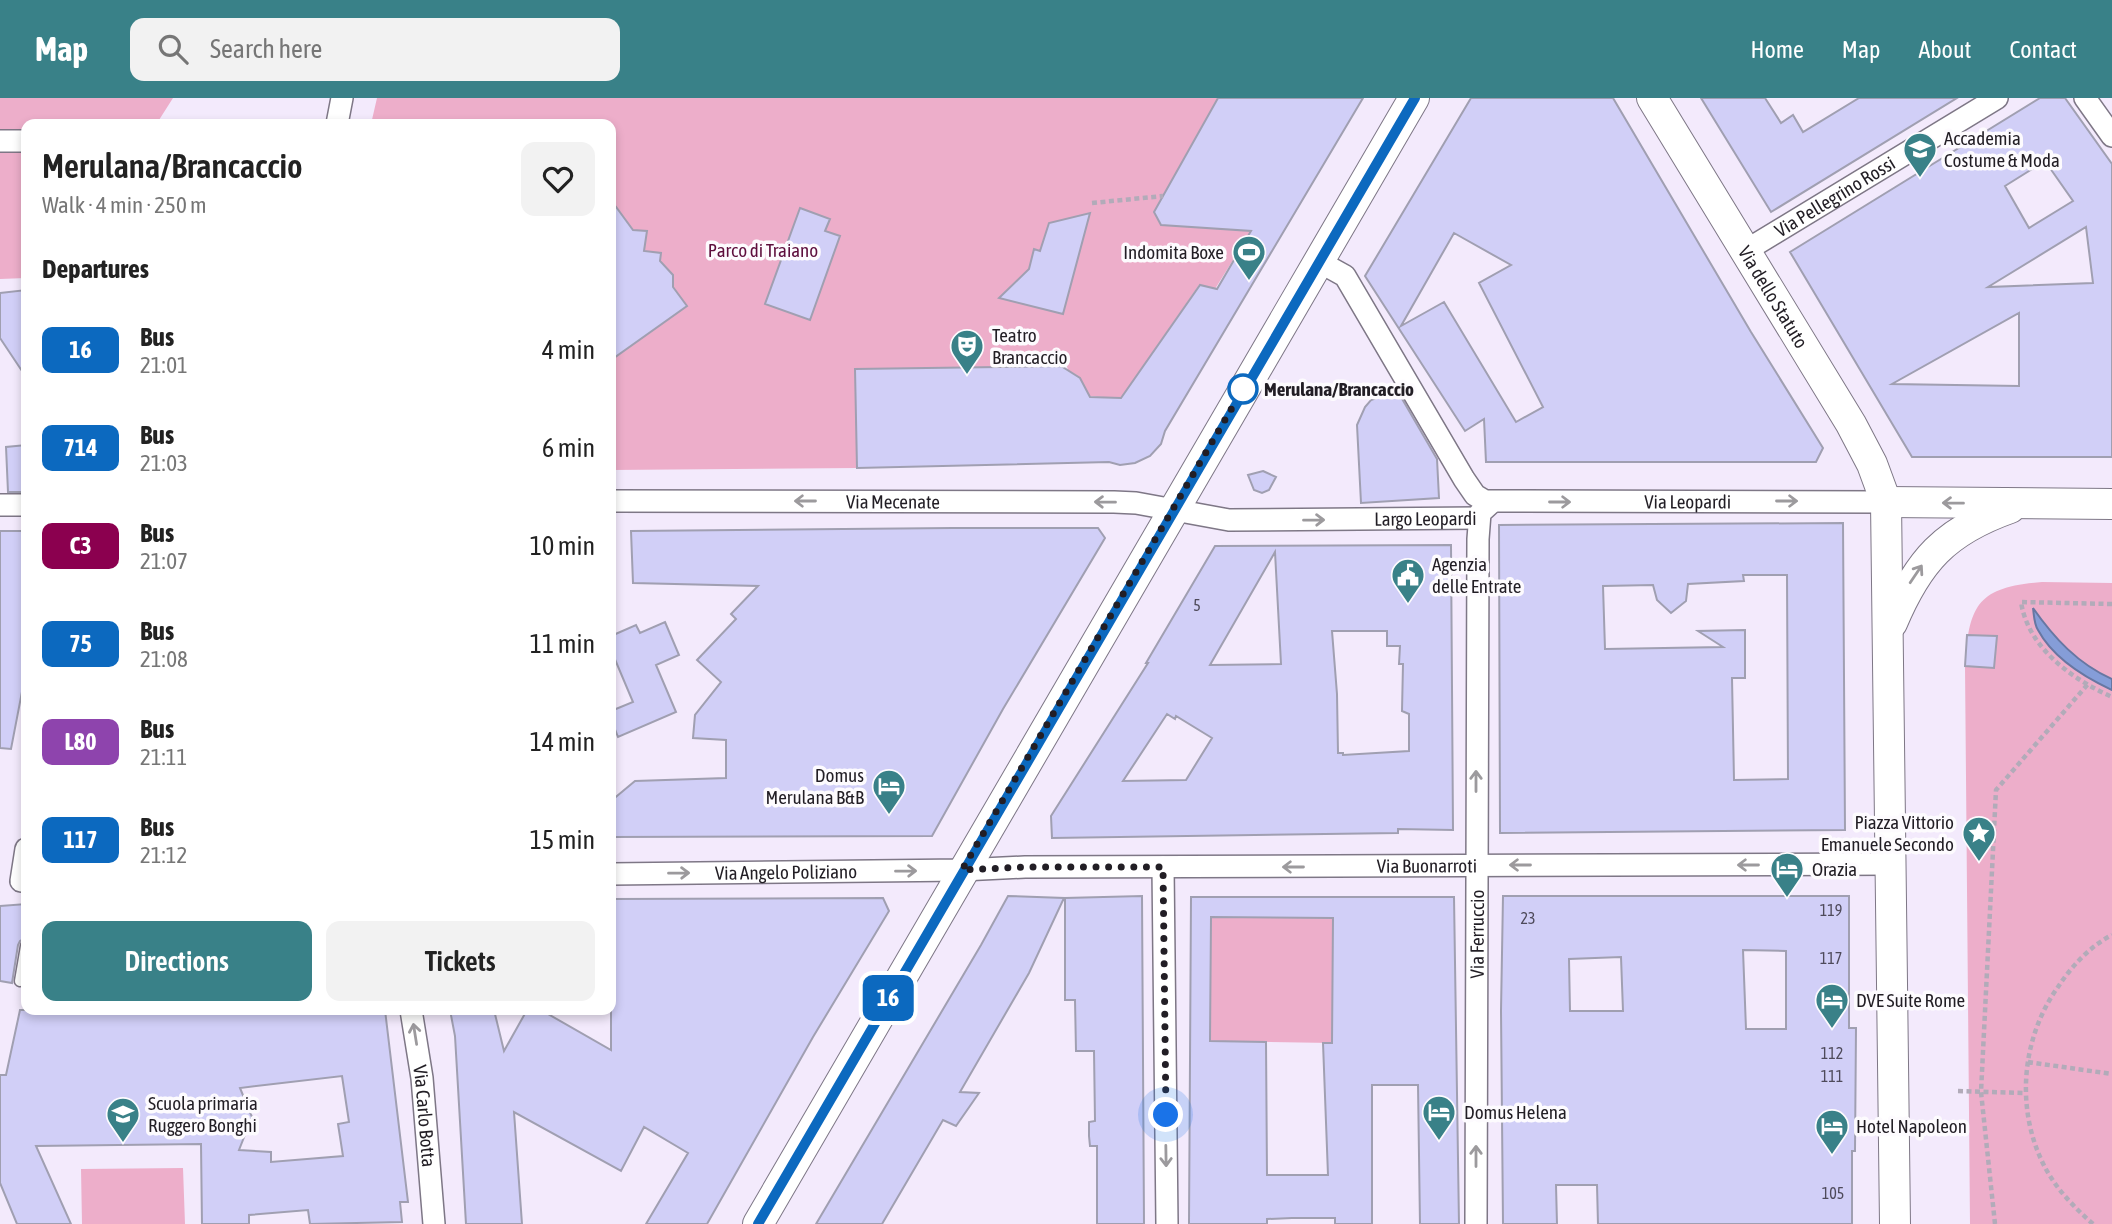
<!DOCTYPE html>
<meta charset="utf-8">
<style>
:root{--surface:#fff;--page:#f2f2f2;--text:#222;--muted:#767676;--accent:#398188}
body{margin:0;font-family:"Asap Condensed",sans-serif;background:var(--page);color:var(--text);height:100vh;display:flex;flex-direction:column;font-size:26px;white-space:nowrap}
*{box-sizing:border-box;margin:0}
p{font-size:23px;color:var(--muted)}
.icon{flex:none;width:38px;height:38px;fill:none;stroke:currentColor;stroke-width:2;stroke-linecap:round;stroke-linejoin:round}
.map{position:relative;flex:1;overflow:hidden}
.drawer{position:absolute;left:21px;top:21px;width:595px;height:896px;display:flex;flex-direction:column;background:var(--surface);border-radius:14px;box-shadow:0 4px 10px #0003}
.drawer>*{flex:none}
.badge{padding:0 14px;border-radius:10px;font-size:24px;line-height:46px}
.you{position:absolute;width:35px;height:35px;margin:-18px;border:5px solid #fff;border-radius:50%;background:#1a73e8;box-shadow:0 0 0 10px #1a73e833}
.map>.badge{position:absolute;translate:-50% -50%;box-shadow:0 0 0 4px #fff}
h2{padding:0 21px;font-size:26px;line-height:63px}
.round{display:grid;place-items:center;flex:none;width:74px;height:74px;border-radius:14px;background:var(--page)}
.head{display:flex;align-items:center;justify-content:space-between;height:119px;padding:0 21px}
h1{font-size:33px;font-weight:600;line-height:52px}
.cta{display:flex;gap:14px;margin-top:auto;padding:14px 21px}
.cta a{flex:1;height:80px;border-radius:14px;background:var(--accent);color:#fff;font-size:28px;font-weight:600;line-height:80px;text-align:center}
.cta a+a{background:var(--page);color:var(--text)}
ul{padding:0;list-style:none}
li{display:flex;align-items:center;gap:21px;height:98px;padding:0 21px}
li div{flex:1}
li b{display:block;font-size:26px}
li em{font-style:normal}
li .badge{min-width:77px;font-weight:700;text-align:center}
header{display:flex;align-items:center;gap:42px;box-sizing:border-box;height:98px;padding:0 35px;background:var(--accent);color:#fff}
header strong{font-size:33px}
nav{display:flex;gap:38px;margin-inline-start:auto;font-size:24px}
.search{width:490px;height:63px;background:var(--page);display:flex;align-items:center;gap:18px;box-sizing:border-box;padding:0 24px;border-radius:14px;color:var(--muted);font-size:26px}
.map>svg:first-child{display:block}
.green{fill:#edaeca}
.water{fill:#859dd8;stroke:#6777a2;stroke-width:2}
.building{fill:#d1cff7;stroke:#a09fb1;stroke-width:2;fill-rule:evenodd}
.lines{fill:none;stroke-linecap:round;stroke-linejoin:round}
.lane-casing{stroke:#7e7786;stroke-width:13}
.street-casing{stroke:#7e7786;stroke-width:24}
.secondary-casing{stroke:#7e7786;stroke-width:32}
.path{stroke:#b2abb9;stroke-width:4.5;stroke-dasharray:5 3.5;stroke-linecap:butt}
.lane{stroke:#fff;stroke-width:10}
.street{stroke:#fff;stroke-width:21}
.secondary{stroke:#fff;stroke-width:30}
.oneway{stroke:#9c9a9d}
.line-casing{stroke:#fff;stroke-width:16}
.line{stroke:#0c69bf;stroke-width:10}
.walk{stroke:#221e25;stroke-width:7;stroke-dasharray:0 12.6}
.stop-dot{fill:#fff;stroke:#0c69bf;stroke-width:3.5}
.labels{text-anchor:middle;stroke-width:7;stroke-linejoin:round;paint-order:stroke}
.number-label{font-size:16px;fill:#4e4a5a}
.poi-label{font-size:19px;fill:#221e25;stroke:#fdfbfe;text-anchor:start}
.street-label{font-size:19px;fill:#221e25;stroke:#fdfbfe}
.park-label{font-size:19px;fill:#5e0e3d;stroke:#fdfbfe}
.stop-label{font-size:19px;font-weight:bold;fill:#221e25;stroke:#fdfbfe;text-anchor:start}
</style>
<header>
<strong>Map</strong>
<div class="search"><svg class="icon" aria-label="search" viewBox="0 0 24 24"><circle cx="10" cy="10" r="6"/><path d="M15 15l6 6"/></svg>Search here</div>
<nav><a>Home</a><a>Map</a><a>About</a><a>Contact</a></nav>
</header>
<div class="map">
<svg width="2112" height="1126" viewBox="0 0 2112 1126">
<rect width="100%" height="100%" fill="#f3eafc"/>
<path class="green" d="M 0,0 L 173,0 L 159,22 L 159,26 L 26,26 L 26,180 L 0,181 Z
M 377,0 L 1218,0 L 1154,114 L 1161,127 L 1251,133 L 1215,191 L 1199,187 L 1121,300 L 1086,298 C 1085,285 1081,277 1068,273 L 1067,268 L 856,271 L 857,370 L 611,372 L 611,26 L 371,26 Z
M 2042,484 L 2112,485 L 2112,1126 L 1970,1126 L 1965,568 C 1969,506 1978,489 2042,484 Z
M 1211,819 L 1333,820 L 1332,945 L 1210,943 Z
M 183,1070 L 185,1126 L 82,1126 L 81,1071 Z"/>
<path class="water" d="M 2033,510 C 2054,540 2078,566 2112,581 L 2112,592 C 2084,579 2053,560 2038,532 C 2034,526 2034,517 2033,510 Z"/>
<path class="building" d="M 1218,0 L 1363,0 L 1165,333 L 1161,346 L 1150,358 L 1135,365 L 1120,367 L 1109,364 L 857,370 L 855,271 L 1061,268 L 1080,280 L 1090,299 L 1121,300 L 1200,187 L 1217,191 L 1251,133 L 1161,127 L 1154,114 Z
M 1471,0 L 1613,0 L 1751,234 L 1823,350 L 1816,364 L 1486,364 L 1484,321 L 1465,333 L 1365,178 ZM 1454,135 L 1511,167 L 1479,185 L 1543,309 L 1516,324 L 1444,204 L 1401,228 Z
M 1701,0 L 1765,0 L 1781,25 L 1793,17 L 1803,34 L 1859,0 L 1957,0 L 1771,114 Z
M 2040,0 L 2065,0 L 2112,66 L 2112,359 L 1912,359 L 1790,154 ZM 2045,63 L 2073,103 L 2029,130 L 2005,88 ZM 2086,129 L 2093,185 L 1988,189 ZM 2019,215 L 2019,288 L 1892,286 Z
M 611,102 L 633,132 L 647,133 L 644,153 L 661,155 L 660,163 L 673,177 L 673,189 L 687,208 L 611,262 Z
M 800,110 L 830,121 L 825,133 L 840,138 L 810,222 L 765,206 Z
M 1090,115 L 1063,216 L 999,200 L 1029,171 L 1034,151 L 1040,153 L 1049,125 Z
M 26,192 L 26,279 L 0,240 L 0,195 Z
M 1388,296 L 1401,299 L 1437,361 L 1439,400 L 1361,405 L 1357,327 L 1365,309 L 1371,302 Z
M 26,347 L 26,394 L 8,394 L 6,349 Z
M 1263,373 L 1276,379 L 1269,392 L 1262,395 L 1254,392 L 1248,377 Z
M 1843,425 L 1845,732 L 1500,735 L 1499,427 ZM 1743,477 L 1787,477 L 1788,681 L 1734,682 L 1732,580 L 1745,580 L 1745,532 L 1698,533 L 1723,549 L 1605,551 L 1603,488 L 1653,487 L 1657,502 L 1671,515 L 1686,503 L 1688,486 L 1744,483 Z
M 952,430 L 1098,430 L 1105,440 L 1003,611 L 932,738 L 611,739 L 611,703 L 635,683 L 726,680 L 726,642 L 693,640 L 695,617 L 721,584 L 697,562 L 736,521 L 731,516 L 758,488 L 633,485 L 631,433 Z
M 0,433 L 26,433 L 26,573 L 11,651 L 0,650 Z
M 1451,447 L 1453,732 L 1398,731 L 1398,735 L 1052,740 L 1051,718 L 1148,565 L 1146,565 L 1215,448 ZM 1275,454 L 1281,566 L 1210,567 ZM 1332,533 L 1387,533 L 1387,548 L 1400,548 L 1399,566 L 1403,566 L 1402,613 L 1409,616 L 1409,653 L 1343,657 L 1343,655 L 1338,655 L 1337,596 ZM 1167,616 L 1175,621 L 1176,618 L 1212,640 L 1186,682 L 1123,683 Z
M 665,524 L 679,557 L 656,567 L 676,614 L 618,639 L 611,621 L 611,613 L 633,604 L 611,552 L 611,538 L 636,527 L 640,535 Z
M 1967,537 L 1997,538 L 1994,570 L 1965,568 Z
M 1008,798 L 1064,800 L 1029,875 L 960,994 L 979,995 L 956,1028 L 943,1022 L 882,1126 L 816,1126 L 981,847 Z
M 1142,798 L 1144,1126 L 1097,1126 L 1097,1048 L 1090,1048 L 1089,1038 L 1089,1024 L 1095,1023 L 1094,953 L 1076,953 L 1075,902 L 1065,902 L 1065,800 Z
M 1503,798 L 1849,798 L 1849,930 L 1856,930 L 1855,1053 L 1852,1053 L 1852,1126 L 1598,1126 L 1597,1087 L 1556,1087 L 1557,1126 L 1503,1126 L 1501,913 ZM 1743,852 L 1786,853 L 1786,931 L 1746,931 ZM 1621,859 L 1623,913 L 1570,913 L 1569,861 Z
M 1191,799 L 1454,799 L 1459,1126 L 1420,1126 L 1418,987 L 1372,987 L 1372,1126 L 1335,1126 L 1335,1120 L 1292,1120 L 1267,1121 L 1267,1126 L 1189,1126 ZM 1211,819 L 1333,820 L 1332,945 L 1323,945 L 1328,1077 L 1267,1077 L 1266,944 L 1210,943 Z
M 883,800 L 889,813 L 813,939 L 707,1126 L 646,1126 L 688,1055 L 644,1029 L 621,1073 L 514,1014 L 522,1126 L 466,1126 L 455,938 L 450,912 L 494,912 L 504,953 L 527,912 L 541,912 L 611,952 L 611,801 Z
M 26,806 L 26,840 L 20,843 L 18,847 L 12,885 L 0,883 L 0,808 Z
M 20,912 L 385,912 L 408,1104 L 400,1104 L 402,1124 L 310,1126 L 308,1112 L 249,1117 L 249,1126 L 202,1126 L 201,1046 L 36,1048 L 71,1126 L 17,1126 L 0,1085 L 0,977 L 6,977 ZM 342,978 L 349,1024 L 338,1026 L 343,1058 L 271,1064 L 271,1054 L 239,1052 L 252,1019 L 240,990 Z"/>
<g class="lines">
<defs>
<path id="lane" d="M 20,883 L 26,848"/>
<g id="street">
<path d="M 2085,0 L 2112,38"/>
<path d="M 337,26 L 342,0"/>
<path d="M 0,43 L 26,43"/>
<path id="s1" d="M 1745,153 L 1997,0"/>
<path id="s2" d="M 1318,163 L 1345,178 L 1464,381 L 1475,397 L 1485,403 L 1886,404"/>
<path id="s3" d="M 611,403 L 1114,404 L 1136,405 L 1229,422 L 1479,420"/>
<path d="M 0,407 L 26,407"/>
<path d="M 1163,769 L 1167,1126"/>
<path id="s4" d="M 611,776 L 962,772 L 1025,769 L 1890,766"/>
<path d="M 21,783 L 26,751"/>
<path id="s5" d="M 411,912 L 422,980 L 434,1126"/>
<path id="s6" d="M 1476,1126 L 1478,441 L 1480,415 L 1492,404"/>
</g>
<g id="secondary">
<path id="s7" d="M 1652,0 L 1851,326 L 1872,366 L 1886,404 L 1895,1126"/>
<path d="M 1886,404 L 2112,406"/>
<path d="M 1892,525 C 1918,463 1945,433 2010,410"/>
<path d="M 758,1126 L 1414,0"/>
</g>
</defs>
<use href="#lane" class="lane-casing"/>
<use href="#street" class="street-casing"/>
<use href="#secondary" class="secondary-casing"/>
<path class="path" d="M 1092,105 L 1163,98
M 2112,506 L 2021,504 C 2028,550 2072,581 2112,599
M 2028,964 L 2112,976
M 1958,993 L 2025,995
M 1995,1126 L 1981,994 L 1996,692 L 2088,586
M 2093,1126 C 2076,1111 2059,1094 2047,1073 C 2015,1016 2020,942 2058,889 C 2071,869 2090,848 2112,837"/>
<use href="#lane" class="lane"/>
<use href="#street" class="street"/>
<use href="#secondary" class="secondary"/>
</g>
<defs><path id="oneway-shaft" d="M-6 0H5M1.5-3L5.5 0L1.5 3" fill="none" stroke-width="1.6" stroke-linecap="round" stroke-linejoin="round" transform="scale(1.75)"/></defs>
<g class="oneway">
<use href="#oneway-shaft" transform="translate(805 403) rotate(-180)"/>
<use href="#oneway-shaft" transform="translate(1787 403)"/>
<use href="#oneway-shaft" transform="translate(1105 404) rotate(-179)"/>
<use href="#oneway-shaft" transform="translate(1560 404)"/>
<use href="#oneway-shaft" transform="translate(1953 405) rotate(-179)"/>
<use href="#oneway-shaft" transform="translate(1314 422) rotate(-1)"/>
<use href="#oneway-shaft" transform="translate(1916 476) rotate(-56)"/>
<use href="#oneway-shaft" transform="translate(1476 683) rotate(-90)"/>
<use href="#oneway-shaft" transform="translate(1520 767) rotate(180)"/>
<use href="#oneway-shaft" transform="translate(1748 767) rotate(180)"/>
<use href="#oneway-shaft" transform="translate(1293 769) rotate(180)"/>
<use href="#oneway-shaft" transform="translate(906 773) rotate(-1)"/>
<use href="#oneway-shaft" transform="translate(679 775) rotate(-1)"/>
<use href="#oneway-shaft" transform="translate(415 936) rotate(-99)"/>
<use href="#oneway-shaft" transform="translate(1166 1058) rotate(89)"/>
<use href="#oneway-shaft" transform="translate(1476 1058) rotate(-90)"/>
</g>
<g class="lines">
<defs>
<path id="line" d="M 758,1126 L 1415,0"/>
</defs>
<use href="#line" class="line-casing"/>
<use href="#line" class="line"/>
<path class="walk" d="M 1166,1017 L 1163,769 L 1025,769 L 962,772 L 1243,291"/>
</g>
<defs>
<symbol id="university-pin" viewBox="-11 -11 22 30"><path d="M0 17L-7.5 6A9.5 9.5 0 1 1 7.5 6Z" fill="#398188" stroke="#fdfbfe"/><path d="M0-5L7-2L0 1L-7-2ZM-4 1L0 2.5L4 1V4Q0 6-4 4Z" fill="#fff"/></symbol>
<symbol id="stadium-pin" viewBox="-11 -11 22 30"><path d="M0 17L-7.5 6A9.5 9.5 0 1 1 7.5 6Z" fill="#398188" stroke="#fdfbfe"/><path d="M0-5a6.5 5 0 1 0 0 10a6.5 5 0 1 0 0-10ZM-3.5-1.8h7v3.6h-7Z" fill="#fff"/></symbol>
<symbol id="theatre-pin" viewBox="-11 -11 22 30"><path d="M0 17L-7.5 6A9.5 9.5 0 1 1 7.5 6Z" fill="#398188" stroke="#fdfbfe"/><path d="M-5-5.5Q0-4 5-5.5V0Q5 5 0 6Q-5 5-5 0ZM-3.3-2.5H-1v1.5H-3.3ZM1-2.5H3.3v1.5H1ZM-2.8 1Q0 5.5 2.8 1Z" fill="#fff"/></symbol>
<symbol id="civic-pin" viewBox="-11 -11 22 30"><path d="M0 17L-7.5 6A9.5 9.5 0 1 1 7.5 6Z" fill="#398188" stroke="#fdfbfe"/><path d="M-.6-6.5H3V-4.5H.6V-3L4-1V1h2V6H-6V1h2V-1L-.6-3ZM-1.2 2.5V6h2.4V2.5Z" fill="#fff"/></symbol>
<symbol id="hotel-pin" viewBox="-11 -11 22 30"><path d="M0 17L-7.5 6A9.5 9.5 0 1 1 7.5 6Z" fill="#398188" stroke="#fdfbfe"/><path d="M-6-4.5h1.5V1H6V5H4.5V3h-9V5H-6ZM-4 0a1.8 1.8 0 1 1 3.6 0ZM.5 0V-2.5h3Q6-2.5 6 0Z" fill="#fff"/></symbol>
<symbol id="sight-pin" viewBox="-11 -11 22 30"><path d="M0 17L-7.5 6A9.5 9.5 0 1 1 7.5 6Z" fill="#398188" stroke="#fdfbfe"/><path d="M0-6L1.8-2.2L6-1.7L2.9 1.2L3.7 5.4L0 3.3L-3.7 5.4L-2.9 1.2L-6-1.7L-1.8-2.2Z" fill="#fff"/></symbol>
<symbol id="school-pin" viewBox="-11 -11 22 30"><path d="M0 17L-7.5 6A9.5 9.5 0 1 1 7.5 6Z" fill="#398188" stroke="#fdfbfe"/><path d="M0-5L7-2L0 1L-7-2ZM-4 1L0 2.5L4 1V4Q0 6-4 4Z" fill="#fff"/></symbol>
</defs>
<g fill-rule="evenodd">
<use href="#university-pin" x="1901" y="32" width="38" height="52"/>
<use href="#stadium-pin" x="1230" y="135" width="38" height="52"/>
<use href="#theatre-pin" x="948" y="229" width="38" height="52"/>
<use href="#civic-pin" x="1389" y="458" width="38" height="52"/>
<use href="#hotel-pin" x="870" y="669" width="38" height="52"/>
<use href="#sight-pin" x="1960" y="716" width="38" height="52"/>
<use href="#hotel-pin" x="1768" y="752" width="38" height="52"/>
<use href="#hotel-pin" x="1813" y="883" width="38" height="52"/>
<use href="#hotel-pin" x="1420" y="995" width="38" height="52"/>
<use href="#school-pin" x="104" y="997" width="38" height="52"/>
<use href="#hotel-pin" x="1813" y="1009" width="38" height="52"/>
</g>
<circle class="stop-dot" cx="1243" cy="291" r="14"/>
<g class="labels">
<g class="number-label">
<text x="1197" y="513">5</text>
<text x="1831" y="818">119</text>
<text x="1528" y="826">23</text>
<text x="1831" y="866">117</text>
<text x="1832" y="961">112</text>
<text x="1832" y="984">111</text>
<text x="1833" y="1101">105</text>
</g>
<g class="poi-label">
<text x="1944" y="47">Accademia<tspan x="1944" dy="22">Costume &amp; Moda</tspan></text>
<text x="1224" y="161" text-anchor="end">Indomita Boxe</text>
<text x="992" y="244">Teatro<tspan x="992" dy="22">Brancaccio</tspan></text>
<text x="1432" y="473">Agenzia<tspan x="1432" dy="22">delle Entrate</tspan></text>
<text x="864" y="684" text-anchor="end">Domus<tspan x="864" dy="22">Merulana B&amp;B</tspan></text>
<text x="1954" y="731" text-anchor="end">Piazza Vittorio<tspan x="1954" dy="22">Emanuele Secondo</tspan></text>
<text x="1812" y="778">Orazia</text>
<text x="1856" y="909">DVE Suite Rome</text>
<text x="148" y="1012">Scuola primaria<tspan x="148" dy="22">Ruggero Bonghi</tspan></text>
<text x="1464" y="1021">Domus Helena</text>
<text x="1856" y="1035">Hotel Napoleon</text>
</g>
<g class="street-label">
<text dy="7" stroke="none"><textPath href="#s1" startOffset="105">Via Pellegrino Rossi</textPath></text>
<text dy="7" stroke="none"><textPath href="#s7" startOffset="233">Via dello Statuto</textPath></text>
<text dy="7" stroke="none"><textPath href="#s3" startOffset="282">Via Mecenate</textPath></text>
<text dy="7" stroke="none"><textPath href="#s2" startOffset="500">Via Leopardi</textPath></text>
<text dy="7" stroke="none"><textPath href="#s3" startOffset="816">Largo Leopardi</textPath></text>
<text dy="7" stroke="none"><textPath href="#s4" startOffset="816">Via Buonarroti</textPath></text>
<text dy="7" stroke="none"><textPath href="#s4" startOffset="175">Via Angelo Poliziano</textPath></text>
<text dy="7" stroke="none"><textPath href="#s6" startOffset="290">Via Ferruccio</textPath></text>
<text dy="7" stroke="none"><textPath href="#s5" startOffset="107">Via Carlo Botta</textPath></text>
</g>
<g class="park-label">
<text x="763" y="159">Parco di Traiano</text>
</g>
<g class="stop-label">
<text x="1264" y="298">Merulana/Brancaccio</text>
</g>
</g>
</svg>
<div class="you" style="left:1166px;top:1017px"></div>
<b class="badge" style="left:888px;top:900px;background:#0c69bf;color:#fff">16</b>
<section class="drawer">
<div class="head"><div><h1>Merulana/Brancaccio</h1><p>Walk · 4 min · 250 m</p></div><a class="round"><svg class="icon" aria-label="heart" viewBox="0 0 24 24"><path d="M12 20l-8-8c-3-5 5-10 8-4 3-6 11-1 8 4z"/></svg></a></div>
<h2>Departures</h2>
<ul>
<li><span class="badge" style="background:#0c69bf;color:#fff">16</span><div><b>Bus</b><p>21:01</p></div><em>4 min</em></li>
<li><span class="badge" style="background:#0c69bf;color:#fff">714</span><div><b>Bus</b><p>21:03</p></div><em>6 min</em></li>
<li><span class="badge" style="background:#8b004f;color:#fff">C3</span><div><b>Bus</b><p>21:07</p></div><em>10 min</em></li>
<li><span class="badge" style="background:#0c69bf;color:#fff">75</span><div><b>Bus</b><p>21:08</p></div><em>11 min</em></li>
<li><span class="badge" style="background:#8e44ad;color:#fff">L80</span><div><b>Bus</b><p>21:11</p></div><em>14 min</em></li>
<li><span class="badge" style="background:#0c69bf;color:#fff">117</span><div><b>Bus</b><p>21:12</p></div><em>15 min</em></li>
</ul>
<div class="cta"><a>Directions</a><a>Tickets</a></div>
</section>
</div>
